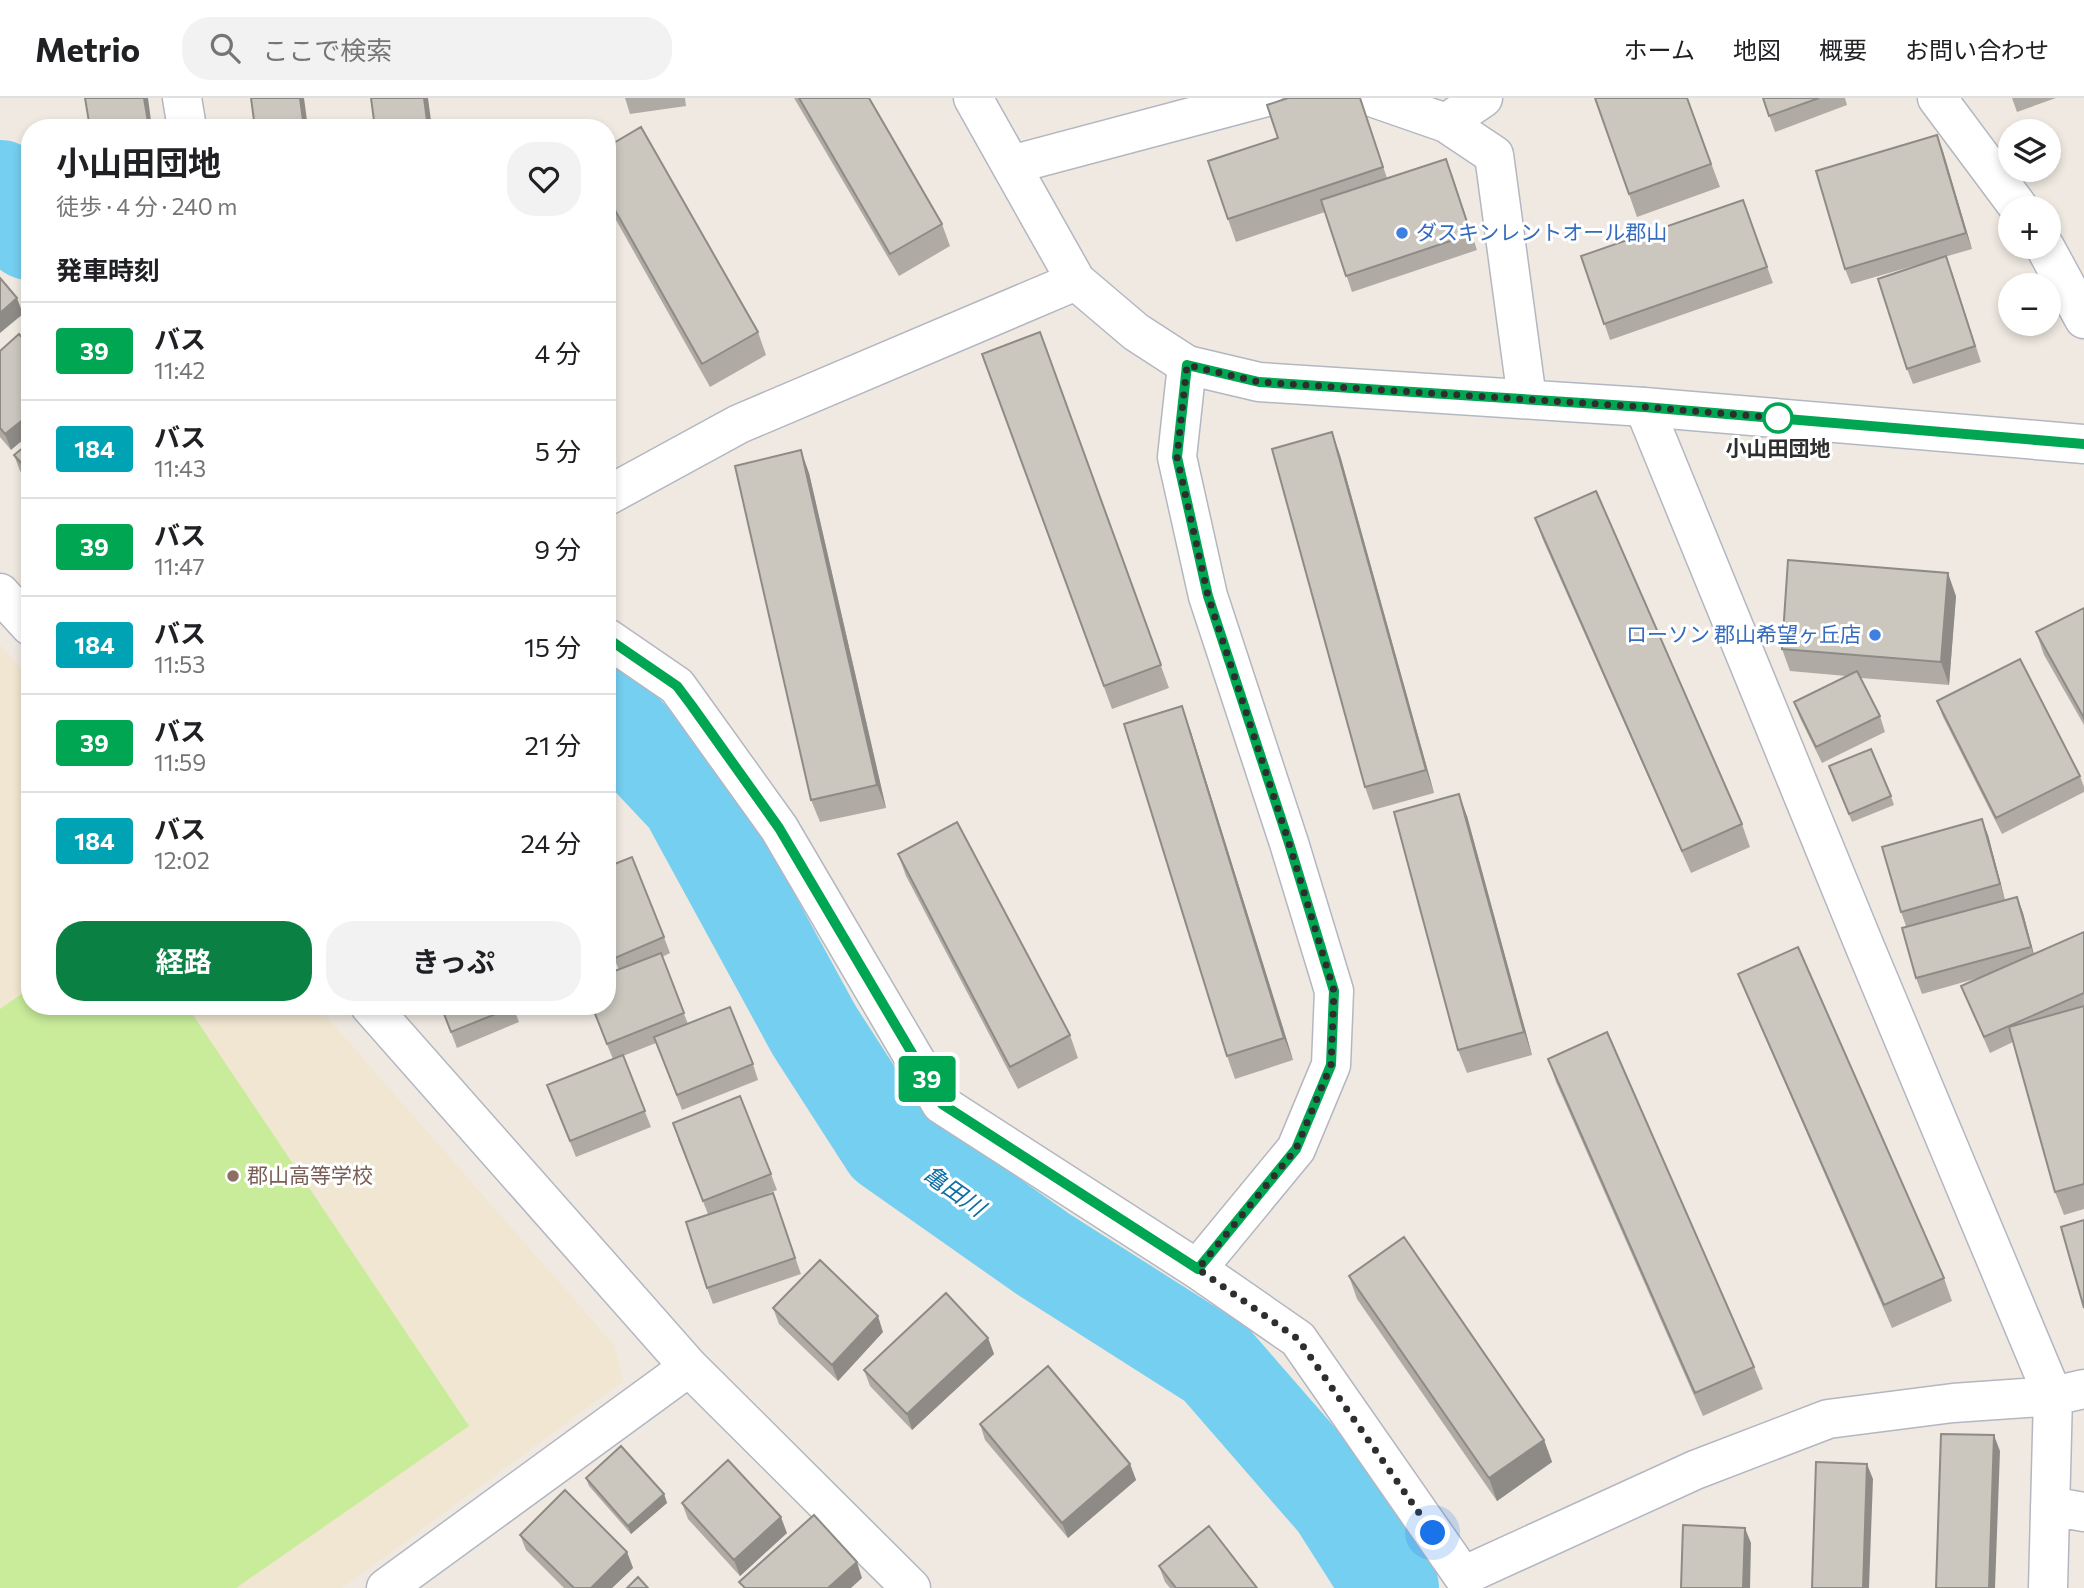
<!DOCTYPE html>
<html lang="ja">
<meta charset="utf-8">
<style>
:root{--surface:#fff;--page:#f2f2f2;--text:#202124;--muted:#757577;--line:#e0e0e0;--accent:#0b8043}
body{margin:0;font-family:Commissioner,"Noto Sans JP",sans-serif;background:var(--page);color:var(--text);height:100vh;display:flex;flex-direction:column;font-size:26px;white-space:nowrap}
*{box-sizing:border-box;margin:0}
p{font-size:23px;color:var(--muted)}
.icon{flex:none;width:38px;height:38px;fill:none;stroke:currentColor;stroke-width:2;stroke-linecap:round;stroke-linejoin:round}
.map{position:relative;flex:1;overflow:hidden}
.drawer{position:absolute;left:21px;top:21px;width:595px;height:896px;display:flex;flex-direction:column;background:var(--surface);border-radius:28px;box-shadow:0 4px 10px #0003}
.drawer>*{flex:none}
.badge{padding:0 14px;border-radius:5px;font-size:24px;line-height:46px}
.tools{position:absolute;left:1998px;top:21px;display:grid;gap:14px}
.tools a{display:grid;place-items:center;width:63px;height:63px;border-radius:50%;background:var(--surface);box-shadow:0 4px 10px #0003;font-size:35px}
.you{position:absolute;width:35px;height:35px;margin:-18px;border:5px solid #fff;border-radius:50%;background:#1a73e8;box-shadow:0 0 0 10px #1a73e833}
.map>.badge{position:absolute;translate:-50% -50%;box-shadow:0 0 0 4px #fff}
h2{padding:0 35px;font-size:26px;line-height:63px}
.round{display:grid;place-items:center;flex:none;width:74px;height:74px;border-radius:28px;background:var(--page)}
.summary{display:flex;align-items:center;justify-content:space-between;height:119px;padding:0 35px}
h1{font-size:33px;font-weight:700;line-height:52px}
.action{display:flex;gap:14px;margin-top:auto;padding:14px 35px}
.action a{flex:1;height:80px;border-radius:28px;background:var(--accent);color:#fff;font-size:28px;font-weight:700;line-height:80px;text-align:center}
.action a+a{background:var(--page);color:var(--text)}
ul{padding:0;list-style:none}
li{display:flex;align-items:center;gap:21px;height:98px;padding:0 35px;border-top:2px solid var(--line)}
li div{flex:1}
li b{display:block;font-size:26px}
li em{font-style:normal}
li .badge{min-width:77px;font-weight:700;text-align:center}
header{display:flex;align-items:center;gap:42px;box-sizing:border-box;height:98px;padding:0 35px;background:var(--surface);border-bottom:2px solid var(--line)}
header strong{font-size:33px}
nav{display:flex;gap:38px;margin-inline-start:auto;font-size:24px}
.search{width:490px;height:63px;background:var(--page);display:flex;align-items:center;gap:18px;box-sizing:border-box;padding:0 24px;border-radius:28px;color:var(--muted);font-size:26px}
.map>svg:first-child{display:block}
.education{fill:#f0e6d1}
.pitch{fill:#c9ec9a}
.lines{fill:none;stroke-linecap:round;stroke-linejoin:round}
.river{stroke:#75cff0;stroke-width:96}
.minor-casing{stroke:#b4b7c1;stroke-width:41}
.tertiary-casing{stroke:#b4b7c1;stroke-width:41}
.minor{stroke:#fff;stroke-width:38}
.tertiary{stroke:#fff;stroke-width:38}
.wall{fill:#afaba4}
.shaded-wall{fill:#8e8b86}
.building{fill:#cbc7bf;stroke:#8e8b86;stroke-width:2}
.line-casing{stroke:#fff;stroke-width:16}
.line{stroke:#00a651;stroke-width:10}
.walk{stroke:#2e2e2e;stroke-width:7;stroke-dasharray:0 12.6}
.shop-dot{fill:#3f7fe0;stroke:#fff;stroke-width:2.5}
.stop-dot{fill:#fff;stroke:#00a651;stroke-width:3.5}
.education-dot{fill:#8d6e63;stroke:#fff;stroke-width:2.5}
.labels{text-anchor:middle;stroke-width:6;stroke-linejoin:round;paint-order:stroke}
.shop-label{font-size:21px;fill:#366cbe;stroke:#fff;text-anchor:start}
.stop-label{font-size:21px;font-weight:bold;fill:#2e2e2e;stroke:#fff}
.education-label{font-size:21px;fill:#785e54;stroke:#fff;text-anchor:start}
.water-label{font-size:23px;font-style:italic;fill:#0d6fa3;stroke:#fff}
</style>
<header>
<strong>Metrio</strong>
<div class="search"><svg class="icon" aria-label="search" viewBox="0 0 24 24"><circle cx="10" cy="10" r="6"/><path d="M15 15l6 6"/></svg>ここで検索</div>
<nav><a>ホーム</a><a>地図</a><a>概要</a><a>お問い合わせ</a></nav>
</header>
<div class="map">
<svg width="2084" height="1490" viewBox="0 0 2084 1490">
<rect width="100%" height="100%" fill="#efe9e1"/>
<path class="education" d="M 0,547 L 30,581 L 30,908 L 317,908 L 615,1248 L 623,1283 L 342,1490 L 0,1490 Z"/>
<path class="pitch" d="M 30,890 L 30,908 L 187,908 L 469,1328 L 236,1490 L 0,1490 L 0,911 Z"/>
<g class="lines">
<path class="river" d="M 0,90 L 30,134
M 607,615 L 688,701 L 814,932 L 888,1047 L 1043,1156 L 1216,1266 L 1337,1405 L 1391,1490"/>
<defs>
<path id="minor" d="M 182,0 L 187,30
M 1374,0 L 1446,25 L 1494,57 L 1527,301
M 1937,0 L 2019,110
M 1446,25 L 1483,0
M 1011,67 L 1263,0
M 2045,149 L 2084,221
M 1187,267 L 1177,359 L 1208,498 L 1289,745 L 1334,893 L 1331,967 L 1296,1051 L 1197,1171
M 1644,309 L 1865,849 L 2053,1298 L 2048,1490
M 607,398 L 739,326 L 1076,183
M 0,495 L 30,528
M 607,540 L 677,588 L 779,730 L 941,1006 L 1197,1171 L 1298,1241 L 1463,1478 L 1695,1372 L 1828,1321 L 1953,1305 L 2053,1298 L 2084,1291
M 370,908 L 689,1269 L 911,1490
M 2050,1408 L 2084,1414
M 386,1490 L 689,1269"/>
<path id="tertiary" d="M 973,0 L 1076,183 L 1136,234 L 1187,267 L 1259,284 L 1644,309 L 2084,346"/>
</defs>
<use href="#minor" class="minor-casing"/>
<use href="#tertiary" class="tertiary-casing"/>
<use href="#minor" class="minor"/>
<use href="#tertiary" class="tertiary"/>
</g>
<path class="wall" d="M 625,0 L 685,0 L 686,8 L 630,16 Z
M 794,0 L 869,0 L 942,126 L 950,148 L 899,178 Z
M 1288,0 L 1360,0 L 1387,80 L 1452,76 L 1477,152 L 1352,194 L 1325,114 L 1236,144 L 1228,121 L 1278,40 Z
M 1595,0 L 1687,0 L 1720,89 L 1637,119 Z
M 1763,0 L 1845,0 L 1847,7 L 1775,34 Z
M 2012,0 L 2056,0 L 2017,14 Z
M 1937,37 L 1972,151 L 1851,186 L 1845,171 Z
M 607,49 L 758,234 L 766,257 L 710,289 L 607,106 Z
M 1743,102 L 1773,185 L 1610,242 L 1581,158 Z
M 1952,174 L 1981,264 L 1913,286 L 1907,271 Z
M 1040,234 L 1169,590 L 1112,611 L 982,256 Z
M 0,253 L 11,352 L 0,339 Z
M 30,344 L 30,384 L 20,373 L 14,357 Z
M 1340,357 L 1434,695 L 1373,712 L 1365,689 Z
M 809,375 L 886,710 L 820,724 L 811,702 Z
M 1535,420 L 1742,726 L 1750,749 L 1691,775 L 1543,442 Z
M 1956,498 L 1949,587 L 1861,580 L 1880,618 L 1885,634 L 1822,665 L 1800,620 L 1794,604 L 1846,578 L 1790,573 L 1782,551 Z
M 2084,510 L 2084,627 L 2044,557 L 2036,534 Z
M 1937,603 L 2080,678 L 2084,689 L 2084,694 L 2002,736 L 1943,619 Z
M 1190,631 L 1293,962 L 1235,981 L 1227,958 Z
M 1829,668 L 1891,698 L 1894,707 L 1852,724 Z
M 1467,718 L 1532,957 L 1467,975 L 1458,952 Z
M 1988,737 L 2005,802 L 2017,799 L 2023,815 L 2034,856 L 2084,834 L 2084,1111 L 2064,1117 L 2055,1094 L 2013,944 L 1990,955 L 1961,888 L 1978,880 L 1922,896 L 1916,880 L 1906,828 L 1901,814 Z
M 898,756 L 1070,937 L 1078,960 L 1018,991 L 906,778 Z
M 607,769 L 664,839 L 670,855 L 662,859 L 688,926 L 753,966 L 758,982 L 682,1012 L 656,945 L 623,958 L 651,1029 L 576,1059 L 547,987 L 613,961 L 591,908 L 607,908 L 619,872 L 607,843 Z
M 1738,876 L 1944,1180 L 1952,1203 L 1892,1230 L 1747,898 Z
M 441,908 L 513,908 L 519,924 L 457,950 Z
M 535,908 L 550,908 L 537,913 Z
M 1548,961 L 1754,1269 L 1763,1291 L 1703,1318 L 1556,984 Z
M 678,1041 L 771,1076 L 777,1092 L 748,1103 L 773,1095 L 801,1176 L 713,1206 L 707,1190 L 708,1116 Z
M 1349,1178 L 1544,1342 L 1552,1364 L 1497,1403 L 1357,1201 Z
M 773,1210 L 883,1234 L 838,1283 L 779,1226 Z
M 988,1240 L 994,1256 L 912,1332 L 870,1288 L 864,1272 Z
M 980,1326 L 1130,1366 L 1136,1382 L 1068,1440 L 985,1342 Z
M 586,1380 L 664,1396 L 667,1405 L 631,1436 L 589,1388 Z
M 682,1405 L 787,1435 L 740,1478 L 688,1421 Z
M 520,1437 L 627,1454 L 633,1470 L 612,1490 L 564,1490 L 526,1452 Z
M 1159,1468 L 1257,1490 L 1170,1490 L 1165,1484 Z"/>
<path class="shaded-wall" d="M 144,0 L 148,0 L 152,30 L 149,30 Z
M 300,0 L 304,0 L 308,30 L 304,30 Z
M 424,0 L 428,0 L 432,30 L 428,30 Z
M 1937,37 L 1943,53 L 1972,151 L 1966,135 Z
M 17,200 L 23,216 L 0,235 L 0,215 Z
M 30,316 L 30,336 L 11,352 L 5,336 Z
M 1332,334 L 1340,357 L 1434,695 L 1426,672 Z
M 801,352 L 809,375 L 886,710 L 877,687 Z
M 1948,475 L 1956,498 L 1949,587 L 1941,564 Z
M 1182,608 L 1190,631 L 1293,962 L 1284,940 Z
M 1459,696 L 1467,718 L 1532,957 L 1524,934 Z
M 1982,721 L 1988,737 L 2005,802 L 2000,786 Z
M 2017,799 L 2023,815 L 2036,865 L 2031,849 Z
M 878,1218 L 883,1234 L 838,1283 L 832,1267 Z
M 988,1240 L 994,1256 L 912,1332 L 907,1316 Z
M 1994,1337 L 2000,1353 L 1995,1490 L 1989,1490 Z
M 1544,1342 L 1552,1364 L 1497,1403 L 1489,1380 Z
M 1130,1366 L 1136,1382 L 1068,1440 L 1062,1425 Z
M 1867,1366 L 1873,1381 L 1869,1490 L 1863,1490 Z
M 664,1396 L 667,1405 L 631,1436 L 628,1428 Z
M 781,1419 L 787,1435 L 740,1478 L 734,1462 Z
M 1745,1430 L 1751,1445 L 1750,1490 L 1743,1490 Z
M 627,1454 L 633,1470 L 612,1490 L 591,1490 Z
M 857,1464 L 862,1480 L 851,1490 L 828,1490 Z"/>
<path class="building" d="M 85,0 L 144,0 L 149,30 L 90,30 Z
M 251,0 L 300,0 L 304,30 L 255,30 Z
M 371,0 L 424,0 L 428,30 L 375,30 Z
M 799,0 L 869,0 L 942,126 L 890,156 Z
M 1288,0 L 1360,0 L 1383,69 L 1228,121 L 1208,63 L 1278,40 L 1267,7 Z
M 1595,0 L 1687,0 L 1711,66 L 1629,96 Z
M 1763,0 L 1819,0 L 1769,18 Z
M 641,29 L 758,234 L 702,266 L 607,98 L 607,49 Z
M 1937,37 L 1966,135 L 1845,171 L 1816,73 Z
M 1446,61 L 1471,136 L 1346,178 L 1321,102 Z
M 1743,102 L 1767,169 L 1604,226 L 1581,158 Z
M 1946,158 L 1975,248 L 1907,271 L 1878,181 Z
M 0,180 L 17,200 L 0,215 Z
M 1040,234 L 1161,567 L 1104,588 L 982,256 Z
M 19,236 L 30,249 L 30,316 L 5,336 L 0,330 L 0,253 Z
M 1332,334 L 1426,672 L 1365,689 L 1272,351 Z
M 30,344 L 30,375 L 14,357 Z
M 801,352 L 877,687 L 811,702 L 735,368 Z
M 1596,393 L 1742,726 L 1682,753 L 1535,420 Z
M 1788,462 L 1948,475 L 1941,564 L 1782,551 Z
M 2084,510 L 2084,620 L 2036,534 Z
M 2020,561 L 2080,678 L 1996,720 L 1937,603 Z
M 1857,573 L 1880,618 L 1816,649 L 1794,604 Z
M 1182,608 L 1284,940 L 1227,958 L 1124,626 Z
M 1871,651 L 1891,698 L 1849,716 L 1829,668 Z
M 1459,696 L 1524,934 L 1458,952 L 1394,714 Z
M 1982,721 L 2000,786 L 1901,814 L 1882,749 Z
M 957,724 L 1070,937 L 1010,969 L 898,756 Z
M 632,759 L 664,839 L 615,860 L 607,842 L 607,769 Z
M 2017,799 L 2031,849 L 1916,880 L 1902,830 Z
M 2084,834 L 2084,895 L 1984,939 L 1961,888 Z
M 1798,849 L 1944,1180 L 1884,1207 L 1738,876 Z
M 661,855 L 684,915 L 607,946 L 592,908 L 607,908 L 607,876 Z
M 441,908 L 513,908 L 513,909 L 451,934 Z
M 2084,908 L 2084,1086 L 2055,1094 L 2009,929 Z
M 730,909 L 753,966 L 677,997 L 654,939 Z
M 1607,934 L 1754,1269 L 1695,1295 L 1548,961 Z
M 623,957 L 645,1013 L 570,1043 L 547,987 Z
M 740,998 L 771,1076 L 703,1103 L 673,1025 Z
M 773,1095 L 795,1160 L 707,1190 L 686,1124 Z
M 2084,1122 L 2084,1210 L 2061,1129 Z
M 1404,1139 L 1544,1342 L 1489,1380 L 1349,1178 Z
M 820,1162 L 878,1218 L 832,1267 L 773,1210 Z
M 946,1195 L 988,1240 L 907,1316 L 864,1272 Z
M 1048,1268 L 1130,1366 L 1062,1425 L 980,1326 Z
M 1941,1336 L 1994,1337 L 1989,1490 L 1936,1490 Z
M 621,1348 L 664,1396 L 628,1428 L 586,1380 Z
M 728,1362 L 781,1419 L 734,1462 L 682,1405 Z
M 1816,1364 L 1867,1366 L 1863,1490 L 1812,1490 Z
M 565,1392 L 627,1454 L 591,1490 L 574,1490 L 520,1437 Z
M 814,1417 L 857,1464 L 828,1490 L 745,1490 L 739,1484 Z
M 1683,1427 L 1745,1430 L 1743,1490 L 1681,1490 Z
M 1209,1428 L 1257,1490 L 1176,1490 L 1159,1468 Z
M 638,1479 L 648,1490 L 627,1490 Z"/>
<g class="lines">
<defs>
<path id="line" d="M 607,540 L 677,588 L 692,608 L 779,730 L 942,1006 L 1198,1171 L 1296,1051 L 1331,967 L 1334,893 L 1289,745 L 1208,498 L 1177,359 L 1187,267 L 1259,284 L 1644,309 L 2084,346"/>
</defs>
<use href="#line" class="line-casing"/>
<use href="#line" class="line"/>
<path class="walk" d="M 1433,1435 L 1298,1241 L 1198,1171 L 1296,1051 L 1331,967 L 1334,893 L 1289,745 L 1208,498 L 1177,359 L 1187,267 L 1259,284 L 1644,309 L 1781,320 L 1778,320"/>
</g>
<g class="shop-dot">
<circle cx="1402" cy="135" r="7"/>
<circle cx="1875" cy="537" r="7"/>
</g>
<circle class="stop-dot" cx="1778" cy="320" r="14"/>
<circle class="education-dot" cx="233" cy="1078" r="7"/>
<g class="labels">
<g class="shop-label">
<text x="1416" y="142">ダスキンレントオール郡山</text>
<text x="1861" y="544" text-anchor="end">ローソン 郡山希望ヶ丘店</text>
</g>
<g class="stop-label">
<text x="1778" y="358">小山田団地</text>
</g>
<g class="education-label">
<text x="247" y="1085">郡山高等学校</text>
</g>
<g class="water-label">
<text transform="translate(954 1093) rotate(35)" y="8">亀田川</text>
</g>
</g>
</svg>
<div class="tools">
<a><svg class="icon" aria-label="layers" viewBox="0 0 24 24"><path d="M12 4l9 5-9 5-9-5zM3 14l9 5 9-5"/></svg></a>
<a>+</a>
<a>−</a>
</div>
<div class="you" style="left:1433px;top:1435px"></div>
<b class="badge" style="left:927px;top:981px;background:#00a651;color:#fff">39</b>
<section class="drawer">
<div class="summary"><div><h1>小山田団地</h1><p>徒歩 · 4 分 · 240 m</p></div><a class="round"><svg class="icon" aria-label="heart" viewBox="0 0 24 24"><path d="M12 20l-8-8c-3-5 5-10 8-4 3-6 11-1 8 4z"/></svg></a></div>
<h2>発車時刻</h2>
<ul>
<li><span class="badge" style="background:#00a651;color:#fff">39</span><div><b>バス</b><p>11:42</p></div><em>4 分</em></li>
<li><span class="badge" style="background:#00a3b4;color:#fff">184</span><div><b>バス</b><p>11:43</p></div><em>5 分</em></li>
<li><span class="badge" style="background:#00a651;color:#fff">39</span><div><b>バス</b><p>11:47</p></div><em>9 分</em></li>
<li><span class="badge" style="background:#00a3b4;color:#fff">184</span><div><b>バス</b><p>11:53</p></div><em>15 分</em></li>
<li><span class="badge" style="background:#00a651;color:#fff">39</span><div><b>バス</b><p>11:59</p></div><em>21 分</em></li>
<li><span class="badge" style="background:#00a3b4;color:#fff">184</span><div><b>バス</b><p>12:02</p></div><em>24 分</em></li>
</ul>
<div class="action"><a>経路</a><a>きっぷ</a></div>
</section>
</div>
